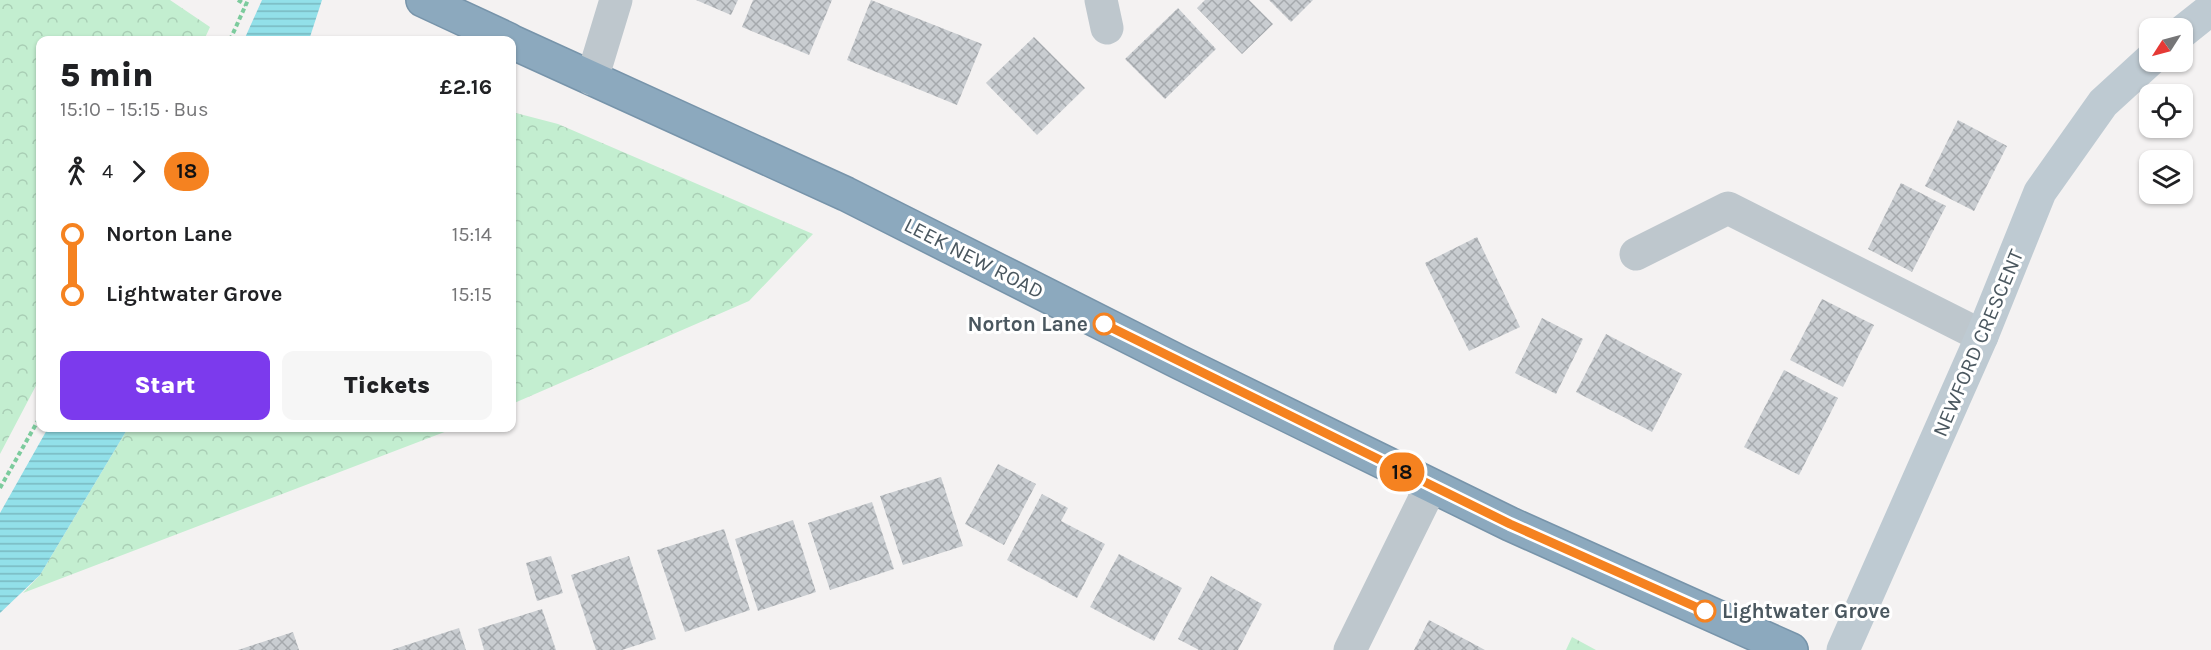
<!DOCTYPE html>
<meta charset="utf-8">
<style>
:root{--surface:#fff;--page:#f6f6f6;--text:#202124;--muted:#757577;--accent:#7c3aed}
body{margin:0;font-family:Karla,sans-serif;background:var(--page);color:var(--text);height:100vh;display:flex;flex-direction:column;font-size:22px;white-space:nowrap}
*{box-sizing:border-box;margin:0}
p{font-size:20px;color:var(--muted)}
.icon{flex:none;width:33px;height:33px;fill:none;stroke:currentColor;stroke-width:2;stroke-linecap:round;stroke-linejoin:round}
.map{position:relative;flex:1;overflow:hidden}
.panel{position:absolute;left:36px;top:36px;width:480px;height:396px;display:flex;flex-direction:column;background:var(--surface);border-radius:12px;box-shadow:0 2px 4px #0004}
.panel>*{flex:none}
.badge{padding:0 12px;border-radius:20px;font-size:21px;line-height:39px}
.needle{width:39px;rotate:234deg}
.tools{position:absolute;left:2139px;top:18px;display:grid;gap:12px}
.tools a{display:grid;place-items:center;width:54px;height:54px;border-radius:12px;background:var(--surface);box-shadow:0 2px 4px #0004;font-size:30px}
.map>.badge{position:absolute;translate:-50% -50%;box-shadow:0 0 0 3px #fff}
.legs{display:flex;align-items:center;gap:9px;height:66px;padding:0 24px;font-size:20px}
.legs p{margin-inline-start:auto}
.summary{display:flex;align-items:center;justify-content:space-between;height:102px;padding:0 24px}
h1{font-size:33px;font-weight:800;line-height:45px}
.action{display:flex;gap:12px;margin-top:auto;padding:12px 24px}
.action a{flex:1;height:69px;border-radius:12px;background:var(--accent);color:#fff;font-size:24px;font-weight:800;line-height:69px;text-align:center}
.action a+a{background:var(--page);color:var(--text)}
ul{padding:0 24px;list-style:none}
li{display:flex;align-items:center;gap:21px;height:60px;font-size:22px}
li i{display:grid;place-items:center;width:9px;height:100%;margin:0 8px;background:currentColor}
li i::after{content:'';width:15px;height:15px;margin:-8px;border:4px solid;border-radius:50%;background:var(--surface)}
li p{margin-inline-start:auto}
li:first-child i{background:linear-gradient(#0000 50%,currentColor 0)}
li:last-child i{background:linear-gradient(currentColor 50%,#0000 0)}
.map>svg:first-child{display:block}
.forest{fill:url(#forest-crowns)}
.water{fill:url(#water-rules)}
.building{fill:url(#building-cross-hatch)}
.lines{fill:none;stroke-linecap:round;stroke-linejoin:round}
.highway-casing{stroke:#7794aa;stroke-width:36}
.path{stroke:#7ccb9d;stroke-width:4;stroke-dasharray:4.5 3;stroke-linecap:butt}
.street{stroke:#bec7cd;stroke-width:33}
.secondary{stroke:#becad2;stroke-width:33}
.highway{stroke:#8ca9be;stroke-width:33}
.line-1-casing{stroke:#fff;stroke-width:14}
.line-1{stroke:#f58220;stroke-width:9}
.stop-1-dot{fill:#fff;stroke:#f58220;stroke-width:3}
.labels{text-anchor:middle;stroke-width:6;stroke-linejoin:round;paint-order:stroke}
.street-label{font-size:21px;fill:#4a575f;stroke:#fff}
.stop-label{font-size:21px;font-weight:bold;fill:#4a575f;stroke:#fff;text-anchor:end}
</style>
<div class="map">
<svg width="2211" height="650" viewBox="0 0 2211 650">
<defs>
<pattern id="forest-crowns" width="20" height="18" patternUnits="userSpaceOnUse" patternTransform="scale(1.5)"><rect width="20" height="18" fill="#c3eed0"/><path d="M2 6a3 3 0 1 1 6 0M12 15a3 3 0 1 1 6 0" fill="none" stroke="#a9ceb5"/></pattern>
<pattern id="water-rules" width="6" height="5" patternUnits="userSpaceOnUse" patternTransform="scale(1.5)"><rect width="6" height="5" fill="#92e0e9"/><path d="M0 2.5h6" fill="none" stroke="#79b8c0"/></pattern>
<pattern id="building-cross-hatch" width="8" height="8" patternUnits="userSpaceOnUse" patternTransform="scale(1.5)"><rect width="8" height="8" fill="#c9cdd1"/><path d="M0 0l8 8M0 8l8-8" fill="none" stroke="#a5a9ad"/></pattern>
</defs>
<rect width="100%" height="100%" fill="#f4f2f2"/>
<path class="forest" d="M 0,0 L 170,0 L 210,27 L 204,40 L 40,40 L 40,378 L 0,454 Z
M 512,112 L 558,124 L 813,234 L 749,301 L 512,404 Z
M 128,428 L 455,428 L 23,593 L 40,575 Z
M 1572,637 L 1596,650 L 1566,650 Z"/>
<path class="water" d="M 262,0 L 322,0 L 309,40 L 244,40 Z
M 48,428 L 128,428 L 40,575 L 0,613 L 0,513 Z"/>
<path class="building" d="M 696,0 L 738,0 L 731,15 Z
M 753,0 L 832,0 L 809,55 L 742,27 Z
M 871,0 L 982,44 L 957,105 L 847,60 Z
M 1205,0 L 1249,0 L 1273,24 L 1242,54 L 1197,8 Z
M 1269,0 L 1313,0 L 1291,22 Z
M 1178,8 L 1216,49 L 1165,99 L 1125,59 Z
M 1034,37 L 1085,88 L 1037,135 L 986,83 Z
M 1958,120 L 2007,146 L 1974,211 L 1925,186 Z
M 1901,183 L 1946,206 L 1912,272 L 1868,249 Z
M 1477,237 L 1520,327 L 1469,351 L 1425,263 Z
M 1822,299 L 1874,325 L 1843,387 L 1790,360 Z
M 1542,318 L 1583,339 L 1556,394 L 1515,373 Z
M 1606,334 L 1682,374 L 1652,432 L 1576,392 Z
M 1784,370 L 1838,398 L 1799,475 L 1744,447 Z
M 998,464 L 1036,484 L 1004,545 L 965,524 Z
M 941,477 L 963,546 L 903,565 L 880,496 Z
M 1042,494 L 1068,508 L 1061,521 L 1105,544 L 1077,598 L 1007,560 Z
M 872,502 L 894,569 L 830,590 L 808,523 Z
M 793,520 L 816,592 L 758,611 L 735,539 Z
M 724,529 L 750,610 L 685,632 L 657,550 Z
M 1119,554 L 1182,588 L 1154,641 L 1090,607 Z
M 551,556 L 563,593 L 537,601 L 526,563 Z
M 629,556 L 656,639 L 622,650 L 596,650 L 571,575 Z
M 1211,576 L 1262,604 L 1238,650 L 1199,650 L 1178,639 Z
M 542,609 L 556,650 L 484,650 L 478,629 Z
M 1429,620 L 1485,650 L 1414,650 Z
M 459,628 L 466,650 L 391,650 Z
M 293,632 L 299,650 L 238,650 Z"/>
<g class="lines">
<defs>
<path id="highway" d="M 423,0 L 509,40
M 512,42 L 846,194 L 1179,362 L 1510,524 L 1791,650"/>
</defs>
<use href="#highway" class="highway-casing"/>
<path class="path" d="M 238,0 L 246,5
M 230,40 L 248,0
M 0,488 L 40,417"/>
<path class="street" d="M 1101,0 L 1107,28
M 592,79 L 616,0
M 1636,254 L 1728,208 L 1982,336
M 1350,650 L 1431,486"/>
<path class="secondary" d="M 2182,32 L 2211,9
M 1843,650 L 1982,336 L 2040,192 L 2103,103 L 2150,60"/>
<use href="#highway" class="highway"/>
</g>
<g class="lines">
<defs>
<path id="line-1" d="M 1104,324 L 1510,524 L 1705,611"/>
</defs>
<use href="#line-1" class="line-1-casing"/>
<use href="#line-1" class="line-1"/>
</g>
<g class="stop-1-dot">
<circle cx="1104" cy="324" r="10"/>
<circle cx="1705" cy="611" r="10"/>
</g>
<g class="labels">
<g class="street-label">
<text transform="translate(974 258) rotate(27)" y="7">LEEK NEW ROAD</text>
<text transform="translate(1978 343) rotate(-67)" y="7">NEWFORD CRESCENT</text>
</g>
<g class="stop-label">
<text x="1088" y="331">Norton Lane</text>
<text x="1722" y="618" text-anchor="start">Lightwater Grove</text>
</g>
</g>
</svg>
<div class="tools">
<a><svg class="needle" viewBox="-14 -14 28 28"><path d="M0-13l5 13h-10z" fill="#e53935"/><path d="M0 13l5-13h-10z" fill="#757577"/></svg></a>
<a><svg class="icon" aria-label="locate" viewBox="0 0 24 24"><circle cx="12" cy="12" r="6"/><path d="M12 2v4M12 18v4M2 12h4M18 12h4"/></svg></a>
<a><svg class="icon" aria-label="layers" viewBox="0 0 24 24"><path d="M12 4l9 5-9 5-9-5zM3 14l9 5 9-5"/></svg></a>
</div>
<b class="badge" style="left:1402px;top:472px;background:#f58220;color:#111">18</b>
<section class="panel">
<div class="summary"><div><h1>5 min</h1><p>15:10 – 15:15 · Bus</p></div><b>£2.16</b></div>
<div class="legs"><svg class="icon" aria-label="walk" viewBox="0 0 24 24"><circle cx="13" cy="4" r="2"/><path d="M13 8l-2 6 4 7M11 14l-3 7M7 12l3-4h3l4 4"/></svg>4<svg class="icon" aria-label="forward" viewBox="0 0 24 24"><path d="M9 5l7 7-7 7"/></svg><b class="badge" style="background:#f58220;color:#111">18</b></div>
<ul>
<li><i style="color:#f58220"></i><b>Norton Lane</b><p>15:14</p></li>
<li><i style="color:#f58220"></i><b>Lightwater Grove</b><p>15:15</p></li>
</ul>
<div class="action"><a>Start</a><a>Tickets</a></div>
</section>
</div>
